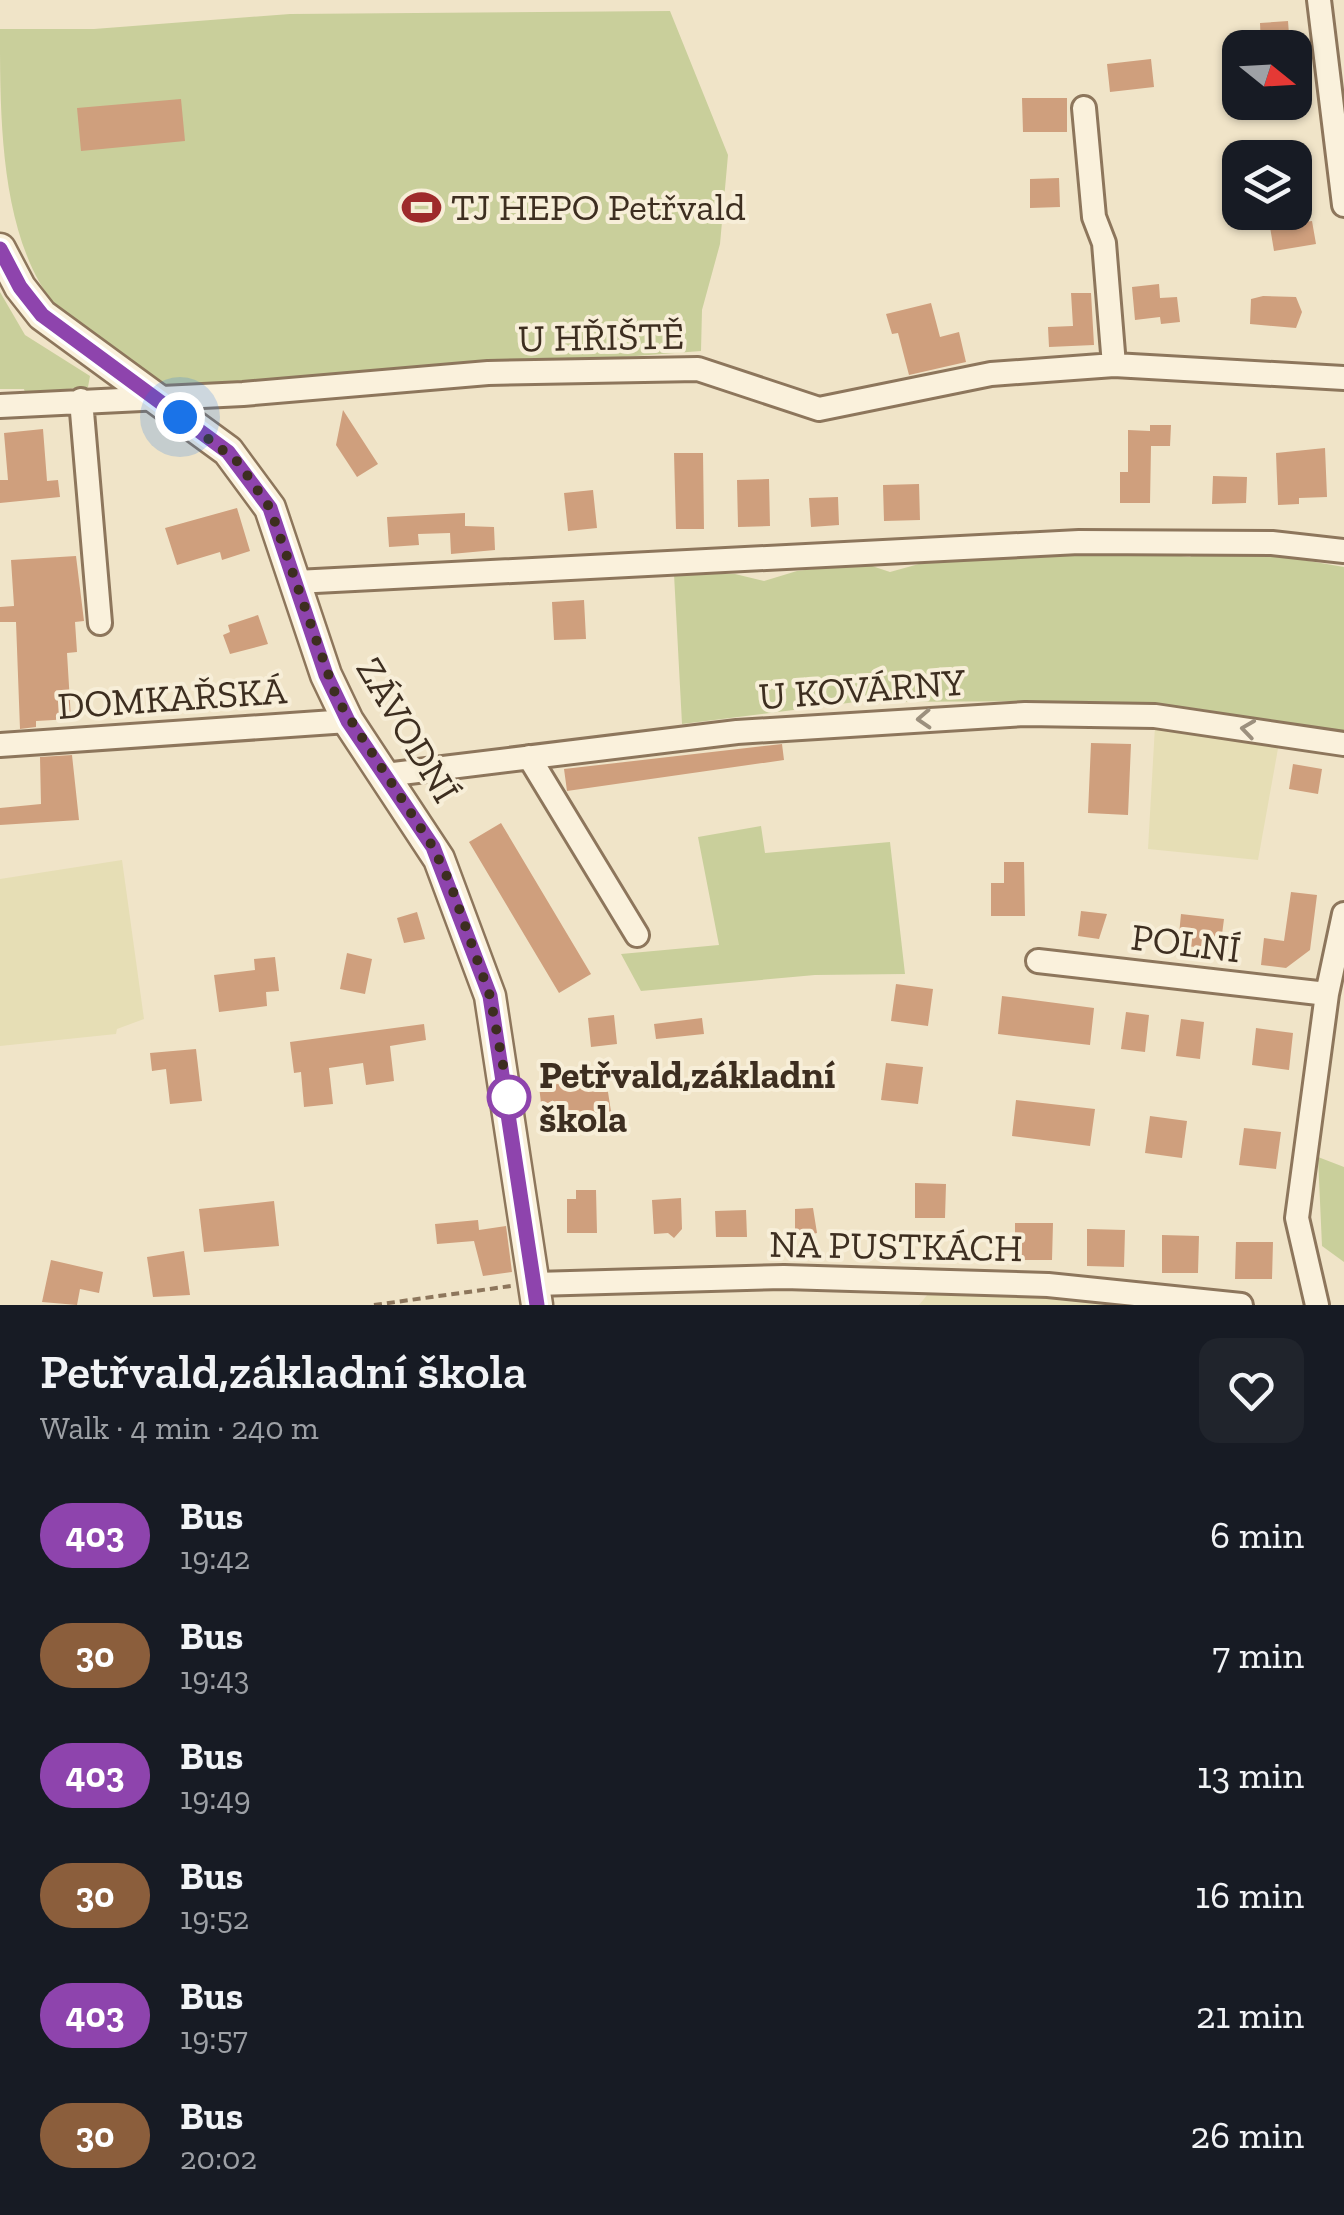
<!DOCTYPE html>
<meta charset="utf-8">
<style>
:root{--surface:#171b24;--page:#20242c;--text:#f1f3f6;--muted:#9ea1a6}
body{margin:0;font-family:"Zilla Slab",serif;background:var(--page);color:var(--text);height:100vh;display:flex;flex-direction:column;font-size:38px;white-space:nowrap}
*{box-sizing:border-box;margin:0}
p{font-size:32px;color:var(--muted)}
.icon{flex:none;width:55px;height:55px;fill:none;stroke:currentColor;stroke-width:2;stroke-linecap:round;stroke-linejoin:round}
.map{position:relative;height:1305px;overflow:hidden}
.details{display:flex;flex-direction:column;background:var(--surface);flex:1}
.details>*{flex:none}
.badge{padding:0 20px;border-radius:32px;font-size:35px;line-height:65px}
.needle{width:65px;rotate:108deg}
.fabs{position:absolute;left:1222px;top:30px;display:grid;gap:20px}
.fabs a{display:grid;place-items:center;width:90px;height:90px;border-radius:20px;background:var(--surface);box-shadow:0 2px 8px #0004;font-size:50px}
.you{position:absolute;width:50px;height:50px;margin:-25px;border:8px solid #fff;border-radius:50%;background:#1a73e8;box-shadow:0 0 0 15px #1a73e833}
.map>.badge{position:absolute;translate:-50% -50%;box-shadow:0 0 0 5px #fff}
.round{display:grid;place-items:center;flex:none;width:105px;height:105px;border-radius:20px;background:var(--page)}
.overview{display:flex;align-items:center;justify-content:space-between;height:170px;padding:0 40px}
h1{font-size:48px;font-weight:600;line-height:75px}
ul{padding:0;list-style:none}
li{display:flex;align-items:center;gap:30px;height:120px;padding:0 40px}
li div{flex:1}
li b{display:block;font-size:38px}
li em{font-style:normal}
li .badge{min-width:110px;font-weight:700;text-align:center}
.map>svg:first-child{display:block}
.farmland{fill:#e6deb5}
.green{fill:#c9cf9b}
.building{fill:#cf9f7d}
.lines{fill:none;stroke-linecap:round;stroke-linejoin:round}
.minor-casing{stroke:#8d765c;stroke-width:28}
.tertiary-casing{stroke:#8d765c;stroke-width:35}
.path{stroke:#8d765c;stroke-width:4;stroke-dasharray:8 5;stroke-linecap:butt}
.minor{stroke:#faf1dc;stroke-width:22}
.tertiary{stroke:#faf1dc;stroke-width:30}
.oneway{stroke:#9c907e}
.line-casing{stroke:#fff;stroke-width:22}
.line{stroke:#8e44ad;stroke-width:15}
.walk{stroke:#3d2e20;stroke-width:10;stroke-dasharray:0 18}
.stop-dot{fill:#fff;stroke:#8e44ad;stroke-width:5}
.labels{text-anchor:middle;stroke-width:8;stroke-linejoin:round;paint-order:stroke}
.poi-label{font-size:38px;fill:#3d2e20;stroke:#f7eed8;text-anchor:start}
.street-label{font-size:38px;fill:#3d2e20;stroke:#f7eed8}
.stop-label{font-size:38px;font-weight:bold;fill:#3d2e20;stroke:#f7eed8;text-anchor:start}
</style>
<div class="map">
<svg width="1344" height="1305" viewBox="0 0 1344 1305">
<rect width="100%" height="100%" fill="#f0e4c8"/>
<path class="farmland" d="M 1155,726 L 1279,743 L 1258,860 L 1148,849 Z
M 122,860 L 144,1019 L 117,1029 L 116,1034 L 0,1046 L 0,879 Z
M 932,1289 L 1199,1305 L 919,1305 Z"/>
<path class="green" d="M 670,11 L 728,155 L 720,244 L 702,310 L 701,351 L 169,392 C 132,365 91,339 57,308 C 0,239 0,120 0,29 L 94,29 L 290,14 Z
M 0,292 L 25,335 L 90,376 L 88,387 L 25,393 L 24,389 L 0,389 Z
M 1153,553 L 1190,557 L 1195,553 L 1268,554 L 1344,567 L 1344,732 L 1193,708 L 1075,701 L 856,702 L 682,724 L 674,574 L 735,574 L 764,581 L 797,571 L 863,563 L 890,572 L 937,559 Z
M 761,826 L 765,853 L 890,842 L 905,974 L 815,975 L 641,991 L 621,954 L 719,945 L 698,837 Z
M 1318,1157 L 1344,1167 L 1344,1262 L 1322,1246 Z"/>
<path class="building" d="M 1288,21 L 1290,48 L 1261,48 L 1260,23 Z
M 1151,59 L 1154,87 L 1110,92 L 1107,64 Z
M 1022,98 L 1067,98 L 1067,132 L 1023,132 Z
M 181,99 L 185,141 L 81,151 L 77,108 Z
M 1059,178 L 1060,207 L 1030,208 L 1030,179 Z
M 1312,221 L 1316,244 L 1274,251 L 1270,227 Z
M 1159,284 L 1160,298 L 1177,297 L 1180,322 L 1161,324 L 1160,317 L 1135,320 L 1132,287 Z
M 1071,293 L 1091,293 L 1094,345 L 1049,347 L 1048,327 L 1073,326 Z
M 1263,296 L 1296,297 L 1302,312 L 1296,328 L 1250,324 L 1251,299 Z
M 931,303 L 940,337 L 959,332 L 966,362 L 909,375 L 898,333 L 892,334 L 886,314 Z
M 343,410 L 378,464 L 357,477 L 336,445 Z
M 1150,425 L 1171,425 L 1170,446 L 1151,446 L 1150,503 L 1120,503 L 1120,472 L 1128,472 L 1128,430 L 1150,431 Z
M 43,429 L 47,481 L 58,480 L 60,497 L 0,503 L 0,480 L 8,480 L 4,433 Z
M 1325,448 L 1327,497 L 1299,498 L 1299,504 L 1278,505 L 1276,453 Z
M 674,453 L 703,453 L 704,529 L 676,529 Z
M 1213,476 L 1247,477 L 1246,503 L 1212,504 Z
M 769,479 L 770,526 L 738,527 L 737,480 Z
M 919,484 L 920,520 L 884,521 L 883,485 Z
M 593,490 L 597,528 L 568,531 L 564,493 Z
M 838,497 L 839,525 L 811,527 L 809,498 Z
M 237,508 L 250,551 L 222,560 L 220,552 L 177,565 L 165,528 Z
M 465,513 L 465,526 L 494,527 L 495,550 L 451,554 L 450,533 L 418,534 L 419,545 L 389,547 L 387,517 Z
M 76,556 L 84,621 L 75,622 L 77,652 L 67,653 L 71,719 L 36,721 L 36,727 L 20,729 L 16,622 L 0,622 L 0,607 L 14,606 L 11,560 Z
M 584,600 L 586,639 L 554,640 L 552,602 Z
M 258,615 L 268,644 L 230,654 L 223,635 L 230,632 L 228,625 Z
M 1091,743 L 1131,744 L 1128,815 L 1088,813 Z
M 782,744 L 784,760 L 567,791 L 564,769 Z
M 72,755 L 79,820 L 0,825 L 0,808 L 41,804 L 40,757 Z
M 1293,764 L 1322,769 L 1318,794 L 1289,789 Z
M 501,823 L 591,974 L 559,993 L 469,842 Z
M 1004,862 L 1024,862 L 1025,916 L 991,916 L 991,883 L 1004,883 Z
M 1291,892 L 1317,895 L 1310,950 L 1286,968 L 1261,965 L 1264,938 L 1284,941 Z
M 1081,911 L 1107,914 L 1099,939 L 1078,936 Z
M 417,912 L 425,939 L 404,943 L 397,918 Z
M 1181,914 L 1224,919 L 1220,950 L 1178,945 Z
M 347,953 L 372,959 L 365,994 L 340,989 Z
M 275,957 L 279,991 L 266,992 L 267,1006 L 219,1012 L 214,975 L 255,970 L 254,959 Z
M 896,984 L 933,989 L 928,1026 L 891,1021 Z
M 1002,996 L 1094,1008 L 1090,1045 L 998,1034 Z
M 1126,1012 L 1149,1015 L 1145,1052 L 1121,1049 Z
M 614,1015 L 617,1044 L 591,1047 L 588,1018 Z
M 702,1018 L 704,1034 L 656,1039 L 654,1024 Z
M 1181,1019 L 1204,1022 L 1200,1059 L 1176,1056 Z
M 424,1024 L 426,1040 L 390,1046 L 394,1081 L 366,1085 L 363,1063 L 329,1068 L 333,1104 L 304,1107 L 301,1072 L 294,1073 L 290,1042 Z
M 1256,1028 L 1293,1033 L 1289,1070 L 1252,1065 Z
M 196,1049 L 202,1101 L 170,1104 L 166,1069 L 152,1071 L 150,1053 Z
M 886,1063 L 923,1067 L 918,1104 L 881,1100 Z
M 606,1079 L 612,1118 L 544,1129 L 539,1086 Z
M 1016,1100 L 1095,1109 L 1090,1146 L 1012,1136 Z
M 1150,1116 L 1187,1121 L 1182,1158 L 1145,1153 Z
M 1244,1128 L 1281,1132 L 1276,1169 L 1239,1165 Z
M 915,1183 L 946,1184 L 945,1218 L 915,1218 Z
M 576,1190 L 596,1190 L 597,1233 L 567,1233 L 567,1199 L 576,1199 Z
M 681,1198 L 682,1229 L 674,1238 L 668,1233 L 654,1234 L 652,1200 Z
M 274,1201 L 279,1246 L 204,1252 L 199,1209 Z
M 813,1208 L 817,1233 L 795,1238 L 795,1209 Z
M 746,1210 L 747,1237 L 716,1237 L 715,1211 Z
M 478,1220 L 479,1230 L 506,1226 L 512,1272 L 483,1276 L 474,1241 L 437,1244 L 435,1224 Z
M 1015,1223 L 1053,1223 L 1052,1260 L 1015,1260 Z
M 1087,1229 L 1125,1230 L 1124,1267 L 1087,1266 Z
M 1162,1235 L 1199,1236 L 1198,1273 L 1162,1273 Z
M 1236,1242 L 1273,1242 L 1272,1279 L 1235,1279 Z
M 184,1251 L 190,1295 L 153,1297 L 147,1257 Z
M 51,1260 L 103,1272 L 99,1293 L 80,1289 L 77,1305 L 42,1302 Z"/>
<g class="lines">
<defs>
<path id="minor" d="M 1319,0 L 1344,205
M 1084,108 L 1094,217 L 1104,243 L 1114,365
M 81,400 L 100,623
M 0,406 L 243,394 L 488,373 L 698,369 L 819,409 L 991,374 L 1114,365 L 1344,378
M 296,582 L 1079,542 L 1272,543 L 1344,551
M 0,745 L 348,721
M 529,757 L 637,935
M 385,775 L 737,732 L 1025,714 L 1155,716 L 1344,744
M 1038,961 L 1327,994
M 535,1284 L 784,1277 L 1048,1285 L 1241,1305
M 1317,1305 L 1297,1218 L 1327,994 L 1344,914"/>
<path id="tertiary" d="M 0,249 L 20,287 L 42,315 L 228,451 L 270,508 L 326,675 L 348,721 L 439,859 L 490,996 L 537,1305"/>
</defs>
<use href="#minor" class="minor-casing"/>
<use href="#tertiary" class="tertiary-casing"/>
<path class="path" d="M 374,1305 L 511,1286"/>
<use href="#minor" class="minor"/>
<use href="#tertiary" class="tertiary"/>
</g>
<defs><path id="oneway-chevron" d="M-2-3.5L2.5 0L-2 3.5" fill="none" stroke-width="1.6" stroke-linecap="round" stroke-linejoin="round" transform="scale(2.5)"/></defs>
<g class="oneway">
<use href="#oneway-chevron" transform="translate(924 719) rotate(177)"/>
<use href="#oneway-chevron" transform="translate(1248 729) rotate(-172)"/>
</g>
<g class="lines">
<defs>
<path id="line" d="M 0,249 L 20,287 L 42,315 L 228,452 L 270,508 L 326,675 L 348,721 L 433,847 L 490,996 L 537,1305"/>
</defs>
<use href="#line" class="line-casing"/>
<use href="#line" class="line"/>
<path class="walk" d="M 180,417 L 238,462 L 270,508 L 337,699 L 433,847 L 450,883 L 490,996 L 509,1097"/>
</g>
<defs>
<symbol id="stadium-bare" viewBox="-9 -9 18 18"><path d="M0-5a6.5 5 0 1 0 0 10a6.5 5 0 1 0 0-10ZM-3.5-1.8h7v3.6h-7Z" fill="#9e2a2b" stroke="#f7eed8" stroke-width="2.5" paint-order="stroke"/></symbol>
</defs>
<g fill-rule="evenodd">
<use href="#stadium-bare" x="394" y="180" width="55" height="55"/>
</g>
<circle class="stop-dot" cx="509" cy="1097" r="20"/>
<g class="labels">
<g class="poi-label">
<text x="451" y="220">TJ HEPO Petřvald</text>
</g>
<g class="street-label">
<text transform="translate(601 337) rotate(-1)" y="13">U HŘIŠTĚ</text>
<text transform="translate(862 689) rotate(-4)" y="13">U KOVÁRNY</text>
<text transform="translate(172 698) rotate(-4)" y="13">DOMKAŘSKÁ</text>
<text transform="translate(408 730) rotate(59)" y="13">ZÁVODNÍ</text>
<text transform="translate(1186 943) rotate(7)" y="13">POLNÍ</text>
<text transform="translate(896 1246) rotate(1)" y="13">NA PUSTKÁCH</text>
</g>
<g class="stop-label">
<text x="539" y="1088">Petřvald,základní<tspan x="539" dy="44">škola</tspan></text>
</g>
</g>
</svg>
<div class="fabs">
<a><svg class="needle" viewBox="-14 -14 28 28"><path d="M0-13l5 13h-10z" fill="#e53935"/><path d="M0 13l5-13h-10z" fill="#9ea1a6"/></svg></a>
<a><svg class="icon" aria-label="layers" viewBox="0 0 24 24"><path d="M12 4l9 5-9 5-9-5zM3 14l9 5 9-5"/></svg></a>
</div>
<div class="you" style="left:180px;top:417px"></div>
</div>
<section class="details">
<div class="overview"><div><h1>Petřvald,základní škola</h1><p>Walk · 4 min · 240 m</p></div><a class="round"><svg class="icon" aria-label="heart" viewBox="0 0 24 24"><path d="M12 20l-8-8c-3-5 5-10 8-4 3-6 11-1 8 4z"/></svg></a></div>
<ul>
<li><span class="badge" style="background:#8e44ad;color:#fff">403</span><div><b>Bus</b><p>19:42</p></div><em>6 min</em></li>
<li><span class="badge" style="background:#8b5e3c;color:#fff">30</span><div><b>Bus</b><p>19:43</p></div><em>7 min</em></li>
<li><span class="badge" style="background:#8e44ad;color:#fff">403</span><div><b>Bus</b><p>19:49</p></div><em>13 min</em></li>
<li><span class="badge" style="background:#8b5e3c;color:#fff">30</span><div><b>Bus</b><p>19:52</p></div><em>16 min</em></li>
<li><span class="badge" style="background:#8e44ad;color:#fff">403</span><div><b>Bus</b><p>19:57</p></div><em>21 min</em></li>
<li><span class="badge" style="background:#8b5e3c;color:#fff">30</span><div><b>Bus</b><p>20:02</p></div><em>26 min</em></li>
</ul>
</section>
